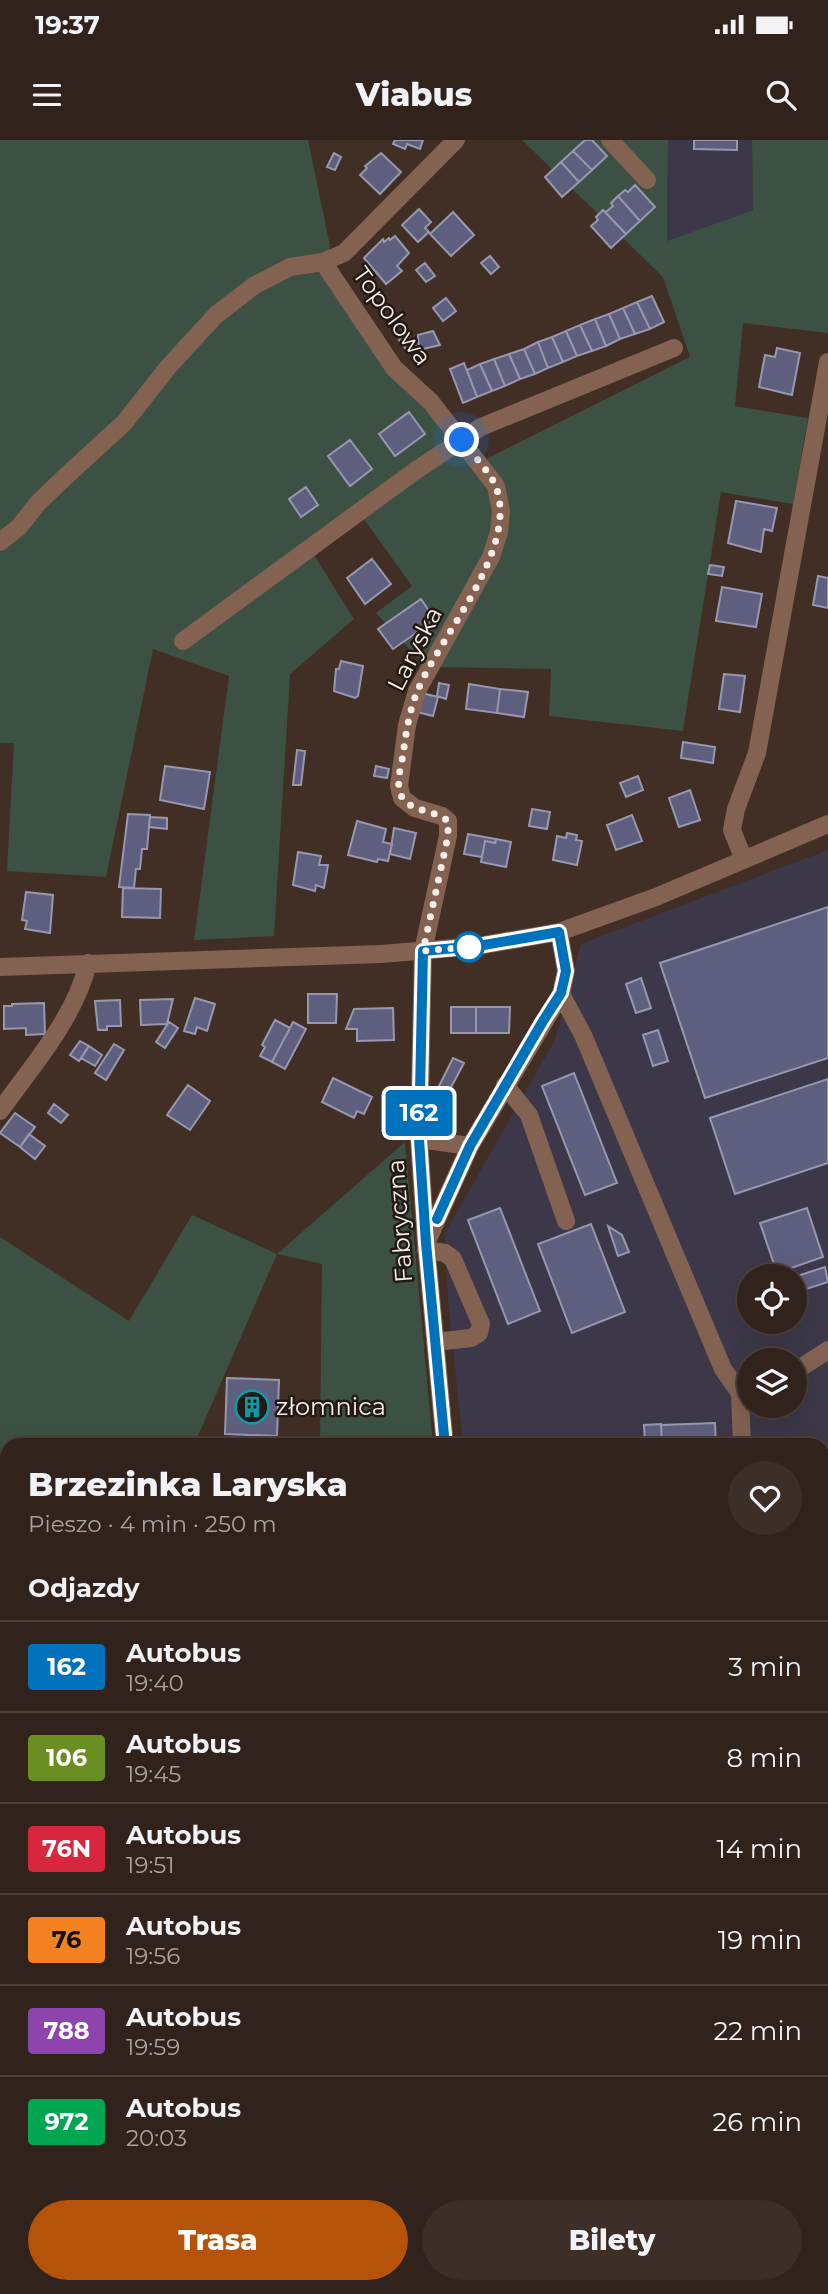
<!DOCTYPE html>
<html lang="pl">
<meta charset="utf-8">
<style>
:root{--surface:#31221b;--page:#3d2f28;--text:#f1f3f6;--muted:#a8a4a3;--line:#4c3f3a;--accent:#b45309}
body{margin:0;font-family:Montserrat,sans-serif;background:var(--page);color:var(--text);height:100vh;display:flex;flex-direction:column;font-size:26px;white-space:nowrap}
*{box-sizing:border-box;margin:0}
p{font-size:23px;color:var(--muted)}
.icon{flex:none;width:38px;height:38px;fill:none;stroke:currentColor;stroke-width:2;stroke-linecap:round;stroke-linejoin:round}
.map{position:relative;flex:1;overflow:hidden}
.sheet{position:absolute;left:0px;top:1298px;width:830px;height:856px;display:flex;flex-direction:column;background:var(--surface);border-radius:21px 21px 0 0;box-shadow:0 7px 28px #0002,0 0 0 2px var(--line)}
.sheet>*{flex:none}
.badge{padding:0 14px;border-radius:5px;font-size:24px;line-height:46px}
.buttons{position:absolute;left:737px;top:1124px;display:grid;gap:14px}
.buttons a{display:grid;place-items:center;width:70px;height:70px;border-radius:50%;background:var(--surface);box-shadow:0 7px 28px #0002,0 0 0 2px var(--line);font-size:35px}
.you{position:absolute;width:35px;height:35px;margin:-18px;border:5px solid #fff;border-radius:50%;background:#1a73e8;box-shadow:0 0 0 10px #1a73e833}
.map>.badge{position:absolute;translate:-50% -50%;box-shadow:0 0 0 4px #fff}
h2{padding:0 28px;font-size:26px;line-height:63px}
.round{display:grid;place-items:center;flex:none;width:74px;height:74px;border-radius:37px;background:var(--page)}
.summary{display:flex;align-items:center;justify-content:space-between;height:119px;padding:0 28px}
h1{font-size:33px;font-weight:800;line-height:52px}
.primary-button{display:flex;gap:14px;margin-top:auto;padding:14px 28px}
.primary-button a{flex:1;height:80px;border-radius:42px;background:var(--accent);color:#fff;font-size:28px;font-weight:800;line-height:80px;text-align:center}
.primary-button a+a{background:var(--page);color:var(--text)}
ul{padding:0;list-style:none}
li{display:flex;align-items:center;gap:21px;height:91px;padding:0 28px;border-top:2px solid var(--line)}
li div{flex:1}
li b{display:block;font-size:26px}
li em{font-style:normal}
li .badge{min-width:77px;font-weight:700;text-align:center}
.status{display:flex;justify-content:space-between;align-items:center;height:49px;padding:0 35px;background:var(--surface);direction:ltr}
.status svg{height:19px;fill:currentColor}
header{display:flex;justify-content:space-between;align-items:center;height:91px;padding:0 28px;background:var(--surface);font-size:32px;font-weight:800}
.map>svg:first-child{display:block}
.industrial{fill:#3c3849;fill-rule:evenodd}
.green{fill:#3c5144}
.building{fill:#5e5f7f;stroke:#9798af;stroke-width:2}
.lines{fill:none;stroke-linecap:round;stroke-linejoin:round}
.minor{stroke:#836251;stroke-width:18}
.line-casing{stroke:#fff;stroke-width:16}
.line{stroke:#0072bc;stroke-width:10}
.walk{stroke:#faeee7;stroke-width:7;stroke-dasharray:0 12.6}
.stop-dot{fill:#fff;stroke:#0072bc;stroke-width:3.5}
.labels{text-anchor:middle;stroke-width:5;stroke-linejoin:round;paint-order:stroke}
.street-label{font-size:24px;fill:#faeee7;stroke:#211914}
.poi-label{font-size:24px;fill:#faeee7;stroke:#211914;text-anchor:start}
</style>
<div class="status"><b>19:37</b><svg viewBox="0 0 49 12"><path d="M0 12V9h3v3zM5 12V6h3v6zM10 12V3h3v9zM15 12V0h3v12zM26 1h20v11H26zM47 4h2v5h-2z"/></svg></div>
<header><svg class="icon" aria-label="menu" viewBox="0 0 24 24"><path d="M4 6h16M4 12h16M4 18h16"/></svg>Viabus<svg class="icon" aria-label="search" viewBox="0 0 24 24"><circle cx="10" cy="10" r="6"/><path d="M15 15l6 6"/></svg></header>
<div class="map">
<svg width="828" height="2154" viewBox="0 0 828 2154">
<rect width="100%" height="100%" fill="#412e24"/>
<path class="industrial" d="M 668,0 L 752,0 L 753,70 L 667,101 Z
M 828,710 L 828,2154 L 541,2154 L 542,2147 L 822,2147 L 822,1306 L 463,1305 L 448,1159 L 445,1093 L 555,900 L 581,804 ZM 749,1136 L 794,1136 L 794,1181 L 749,1181 ZM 749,1220 L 794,1220 L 794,1265 L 749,1265 Z
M 0,1454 L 7,1456 L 7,2147 L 506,2147 L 506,2154 L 0,2154 Z"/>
<path class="green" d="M 0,0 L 308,0 L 330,106 L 329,119 L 415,257 L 474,325 L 690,217 L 663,137 L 522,0 L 668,0 L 667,101 L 753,70 L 752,0 L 828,0 L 828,193 L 743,183 L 735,266 L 808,278 L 793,364 L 721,352 L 683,591 L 549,576 L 551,529 L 426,527 L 376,473 L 412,446 L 361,375 L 314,415 L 354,479 L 290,534 L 274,796 L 194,800 L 229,536 L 153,509 L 106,737 L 7,731 L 14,603 L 0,603 Z
M 405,1002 L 433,1305 L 320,1305 L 322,1124 L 277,1114 L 194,1305 L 7,1306 L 7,1456 L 0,1454 L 0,1097 L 129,1181 L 192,1075 L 277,1114 Z"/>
<path class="building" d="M 395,0 L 423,0 L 420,9 L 407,4 L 405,9 L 393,4 Z
M 585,0 L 592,0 L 607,16 L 592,30 L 573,11 Z
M 694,0 L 737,0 L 737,10 L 694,9 Z
M 573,11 L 592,30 L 579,42 L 561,22 Z
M 334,13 L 341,17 L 335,30 L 327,27 Z
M 381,13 L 401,32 L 380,54 L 360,35 L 367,28 L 365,26 Z
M 561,22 L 579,42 L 562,57 L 545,37 Z
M 635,45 L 655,67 L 640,81 L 618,56 L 625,50 L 628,52 Z
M 618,56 L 640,81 L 626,94 L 603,70 L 606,72 L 613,66 L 611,63 Z
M 419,69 L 431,82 L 425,88 L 429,92 L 418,102 L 402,85 Z
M 603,70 L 626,94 L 611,108 L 591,86 L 598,80 L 596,77 Z
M 453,72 L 474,95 L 451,116 L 430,94 Z
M 395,96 L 409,113 L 397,126 L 402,131 L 386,144 L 364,118 L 383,99 L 384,102 L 389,98 L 390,100 Z
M 490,116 L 499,127 L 491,134 L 481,123 Z
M 425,123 L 435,136 L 426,142 L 416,130 Z
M 652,156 L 664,182 L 650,189 L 637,162 Z
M 446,158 L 456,171 L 443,181 L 433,168 Z
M 637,162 L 650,189 L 635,194 L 623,168 Z
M 623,168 L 635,194 L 620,199 L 609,174 Z
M 609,174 L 620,199 L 606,206 L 595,179 Z
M 595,179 L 606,206 L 592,211 L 580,185 Z
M 580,185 L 592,211 L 577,216 L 566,191 Z
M 433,191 L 440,205 L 419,210 L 418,195 Z
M 566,191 L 577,216 L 563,222 L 552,197 Z
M 404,196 L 405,198 L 408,196 L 416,206 L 408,212 L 399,200 Z
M 552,197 L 563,222 L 548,228 L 538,202 Z
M 538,202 L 548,228 L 535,234 L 524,209 Z
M 777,208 L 800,213 L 792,255 L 759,247 L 765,215 L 775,217 Z
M 524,209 L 535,234 L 520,239 L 509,214 Z
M 509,214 L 520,239 L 505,246 L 494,219 Z
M 494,219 L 505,246 L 492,251 L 480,224 Z
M 464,223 L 477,257 L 463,263 L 450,229 Z
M 480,224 L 492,251 L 477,257 L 467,230 Z
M 409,272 L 425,294 L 395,316 L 379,294 Z
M 350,300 L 372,329 L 350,346 L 328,316 Z
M 306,347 L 318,365 L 301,377 L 289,359 Z
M 736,361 L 777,368 L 772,391 L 764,389 L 761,412 L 728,403 Z
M 372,419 L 391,444 L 365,464 L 347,438 Z
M 710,425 L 724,427 L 722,436 L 708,434 Z
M 818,436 L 828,438 L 828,468 L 813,465 Z
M 722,447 L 762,454 L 756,487 L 716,481 Z
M 421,459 L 435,480 L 393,509 L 378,489 Z
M 341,521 L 363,526 L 358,556 L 355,558 L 334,551 L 336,529 L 339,529 Z
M 724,534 L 745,536 L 740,572 L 719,569 Z
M 439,543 L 449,545 L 446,559 L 437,556 Z
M 469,544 L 500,549 L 497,573 L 466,569 Z
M 500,549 L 528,552 L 524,577 L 497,573 Z
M 422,553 L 438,557 L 433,576 L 417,572 Z
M 683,602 L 715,607 L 713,623 L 681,618 Z
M 297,610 L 305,611 L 301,645 L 293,645 Z
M 165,626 L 210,632 L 204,669 L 160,660 Z
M 376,626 L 389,629 L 387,638 L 374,636 Z
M 638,636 L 643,650 L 626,657 L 620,643 Z
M 690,650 L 700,680 L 679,687 L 669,658 Z
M 532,669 L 550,672 L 547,689 L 529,686 Z
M 128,674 L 150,675 L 147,709 L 142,709 L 140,729 L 136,729 L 134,748 L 119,747 Z
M 632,675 L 642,701 L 616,710 L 607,685 Z
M 150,677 L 167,678 L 167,689 L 149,687 Z
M 357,681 L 386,689 L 383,702 L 392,704 L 388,721 L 378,719 L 377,722 L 348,715 Z
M 394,688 L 416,693 L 410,719 L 390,714 Z
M 567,693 L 577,695 L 576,700 L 582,701 L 577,725 L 553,720 L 557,696 L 566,698 Z
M 468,694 L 496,699 L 495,703 L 485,701 L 482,717 L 464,714 Z
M 496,699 L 511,702 L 506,727 L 481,722 L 485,701 L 495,703 Z
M 298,712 L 321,716 L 319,725 L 328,725 L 324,748 L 316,745 L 315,751 L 293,745 Z
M 123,748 L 161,749 L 160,778 L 122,777 Z
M 26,752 L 53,755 L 50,793 L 25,789 L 27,781 L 22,780 Z
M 828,767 L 828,918 L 705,958 L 660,823 Z
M 641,838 L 651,868 L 636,873 L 626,844 Z
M 308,854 L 337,854 L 336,883 L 308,883 Z
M 195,858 L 215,864 L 207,891 L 197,887 L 195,894 L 184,891 Z
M 173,859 L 167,884 L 141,885 L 140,860 Z
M 120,860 L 121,886 L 107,886 L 107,890 L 98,890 L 95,861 Z
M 44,863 L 45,894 L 26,895 L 26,888 L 4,889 L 4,866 L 12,866 L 12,864 Z
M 451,867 L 476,867 L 476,893 L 451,893 Z
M 476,867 L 510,867 L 509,893 L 476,893 Z
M 393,868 L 394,900 L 357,901 L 357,889 L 346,889 L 354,869 Z
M 275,880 L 290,888 L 272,922 L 260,916 L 265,907 L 262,905 Z
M 169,882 L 178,888 L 165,908 L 156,902 Z
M 293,882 L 306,889 L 285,929 L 272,922 Z
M 658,890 L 668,921 L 653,926 L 643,895 Z
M 80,901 L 89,906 L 79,921 L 70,915 Z
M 114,904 L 124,910 L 106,940 L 95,933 Z
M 89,906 L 102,915 L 95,926 L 81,918 Z
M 453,918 L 464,923 L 447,955 L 437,950 Z
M 574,933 L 617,1043 L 585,1055 L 542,946 Z
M 333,938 L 372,957 L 364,974 L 357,971 L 354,978 L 322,962 Z
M 828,939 L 828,1023 L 735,1054 L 710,978 Z
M 188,945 L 210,961 L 190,990 L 167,975 Z
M 54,964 L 68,975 L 61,983 L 48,973 Z
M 15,973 L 35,987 L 20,1007 L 0,993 Z
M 29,994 L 45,1006 L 35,1019 L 20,1007 Z
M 500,1068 L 540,1171 L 508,1184 L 468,1080 Z
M 807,1068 L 823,1117 L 777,1133 L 760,1083 Z
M 591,1084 L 625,1172 L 572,1193 L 538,1104 Z
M 608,1086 L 622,1095 L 629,1112 L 618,1116 Z
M 825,1127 L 828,1142 L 794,1153 L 794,1137 Z
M 227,1238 L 279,1240 L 277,1296 L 225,1294 Z
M 715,1283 L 716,1306 L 662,1306 L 661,1285 Z
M 661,1284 L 662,1306 L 645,1306 L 644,1285 Z
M 822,1363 L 828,1363 L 828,1601 L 822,1602 Z
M 0,1472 L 7,1474 L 7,1502 L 0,1500 Z
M 0,1754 L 7,1756 L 7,1775 L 2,1792 L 0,1791 Z
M 4,1795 L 7,1796 L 7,1820 L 0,1818 Z
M 822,1916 L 828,1916 L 828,1955 L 822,1955 Z
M 8,2147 L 75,2147 L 74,2154 L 7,2154 Z
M 128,2147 L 136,2147 L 163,2154 L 126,2154 Z
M 296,2147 L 304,2147 L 329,2154 L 294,2154 Z
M 585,2147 L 649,2147 L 672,2153 L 610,2154 Z"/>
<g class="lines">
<path class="minor" d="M 610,0 L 647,40
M 323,122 L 394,228 L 431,262 L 496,346 L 501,371 L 499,392 L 491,417 L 417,551 L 407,585 L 399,646 L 402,658 L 415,668 L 442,676 L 448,681 L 448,696 L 423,811 L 419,999 L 426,1103 L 445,1306
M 0,402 L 19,387 L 38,363 L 65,337 L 124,283 L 169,226 L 216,175 L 255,145 L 290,127 L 323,122 L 344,113 L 456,0
M 183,501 L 415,331 L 481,287 L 674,208
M 744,720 L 732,690 L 736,669 L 757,613 L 828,222
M 0,827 L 381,814 L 478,806 L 559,792 L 656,757 L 828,684
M 561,854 L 583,895 L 723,1229 L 740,1253 L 749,1250
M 505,945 L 529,975 L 566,1081
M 0,971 C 32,926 75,878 88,823
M 419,999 L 470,1006
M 428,1099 L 470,1006 L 561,854 L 566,831 L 559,792
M 426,1110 L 445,1113 L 453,1119 L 481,1184 L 479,1193 L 471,1198 L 435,1202
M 794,1232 L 828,1210
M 740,1253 L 742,1306
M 0,1628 L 7,1601
M 0,1655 L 7,1657
M 0,2025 L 7,2027
M 0,2097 L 7,2093
M 506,2147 L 529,2154"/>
</g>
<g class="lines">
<defs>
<path id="line" d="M 437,1079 L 470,1006 L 543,881 L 561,853 L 566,831 L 559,792 L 478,806 L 423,811 L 419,999 L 426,1103 L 445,1306"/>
</defs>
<use href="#line" class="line-casing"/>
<use href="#line" class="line"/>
<path class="walk" d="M 462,300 C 471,313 491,333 496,347 C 519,410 440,495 417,552 C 409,572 406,593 403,615 C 401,627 395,645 402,657 C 411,672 435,670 448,681 L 448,696 L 423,811 L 478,806 L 469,807"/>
</g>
<defs>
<symbol id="building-ring" viewBox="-11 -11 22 22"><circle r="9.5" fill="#211914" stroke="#0f9aa8" stroke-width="1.5"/><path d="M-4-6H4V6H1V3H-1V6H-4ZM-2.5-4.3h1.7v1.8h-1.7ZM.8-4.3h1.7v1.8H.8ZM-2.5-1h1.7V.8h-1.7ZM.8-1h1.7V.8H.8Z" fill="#0f9aa8"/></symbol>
</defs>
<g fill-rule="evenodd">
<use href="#building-ring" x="233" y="1248" width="38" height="38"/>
</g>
<circle class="stop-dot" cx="469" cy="807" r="14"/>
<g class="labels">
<g class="street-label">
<text transform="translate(392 176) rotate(54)" y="8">Topolowa</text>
<text transform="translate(415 509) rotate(-63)" y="8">Laryska</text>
<text transform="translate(400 1081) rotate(-94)" y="8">Fabryczna</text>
</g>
<g class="poi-label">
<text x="276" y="1275">złomnica</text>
</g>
</g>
</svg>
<div class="buttons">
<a><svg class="icon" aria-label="locate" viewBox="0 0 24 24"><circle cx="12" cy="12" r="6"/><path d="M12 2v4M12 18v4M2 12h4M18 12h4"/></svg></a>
<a><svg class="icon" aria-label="layers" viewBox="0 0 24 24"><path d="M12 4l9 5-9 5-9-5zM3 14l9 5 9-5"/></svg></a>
</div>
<div class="you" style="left:462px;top:300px"></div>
<b class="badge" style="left:419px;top:973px;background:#0072bc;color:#fff">162</b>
<section class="sheet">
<div class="summary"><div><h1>Brzezinka Laryska</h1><p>Pieszo · 4 min · 250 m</p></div><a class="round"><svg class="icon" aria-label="heart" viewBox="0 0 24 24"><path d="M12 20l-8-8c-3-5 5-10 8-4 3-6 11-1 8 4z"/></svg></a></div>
<h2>Odjazdy</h2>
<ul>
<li><span class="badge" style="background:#0072bc;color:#fff">162</span><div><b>Autobus</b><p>19:40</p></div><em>3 min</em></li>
<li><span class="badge" style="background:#6b8e23;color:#fff">106</span><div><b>Autobus</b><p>19:45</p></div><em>8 min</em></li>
<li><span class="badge" style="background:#d7263d;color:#fff">76N</span><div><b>Autobus</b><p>19:51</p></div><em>14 min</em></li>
<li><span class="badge" style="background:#f58220;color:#111">76</span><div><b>Autobus</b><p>19:56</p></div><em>19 min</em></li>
<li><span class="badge" style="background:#8e44ad;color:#fff">788</span><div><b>Autobus</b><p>19:59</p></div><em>22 min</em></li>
<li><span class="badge" style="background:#00a651;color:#fff">972</span><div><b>Autobus</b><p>20:03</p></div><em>26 min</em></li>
</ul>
<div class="primary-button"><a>Trasa</a><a>Bilety</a></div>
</section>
</div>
